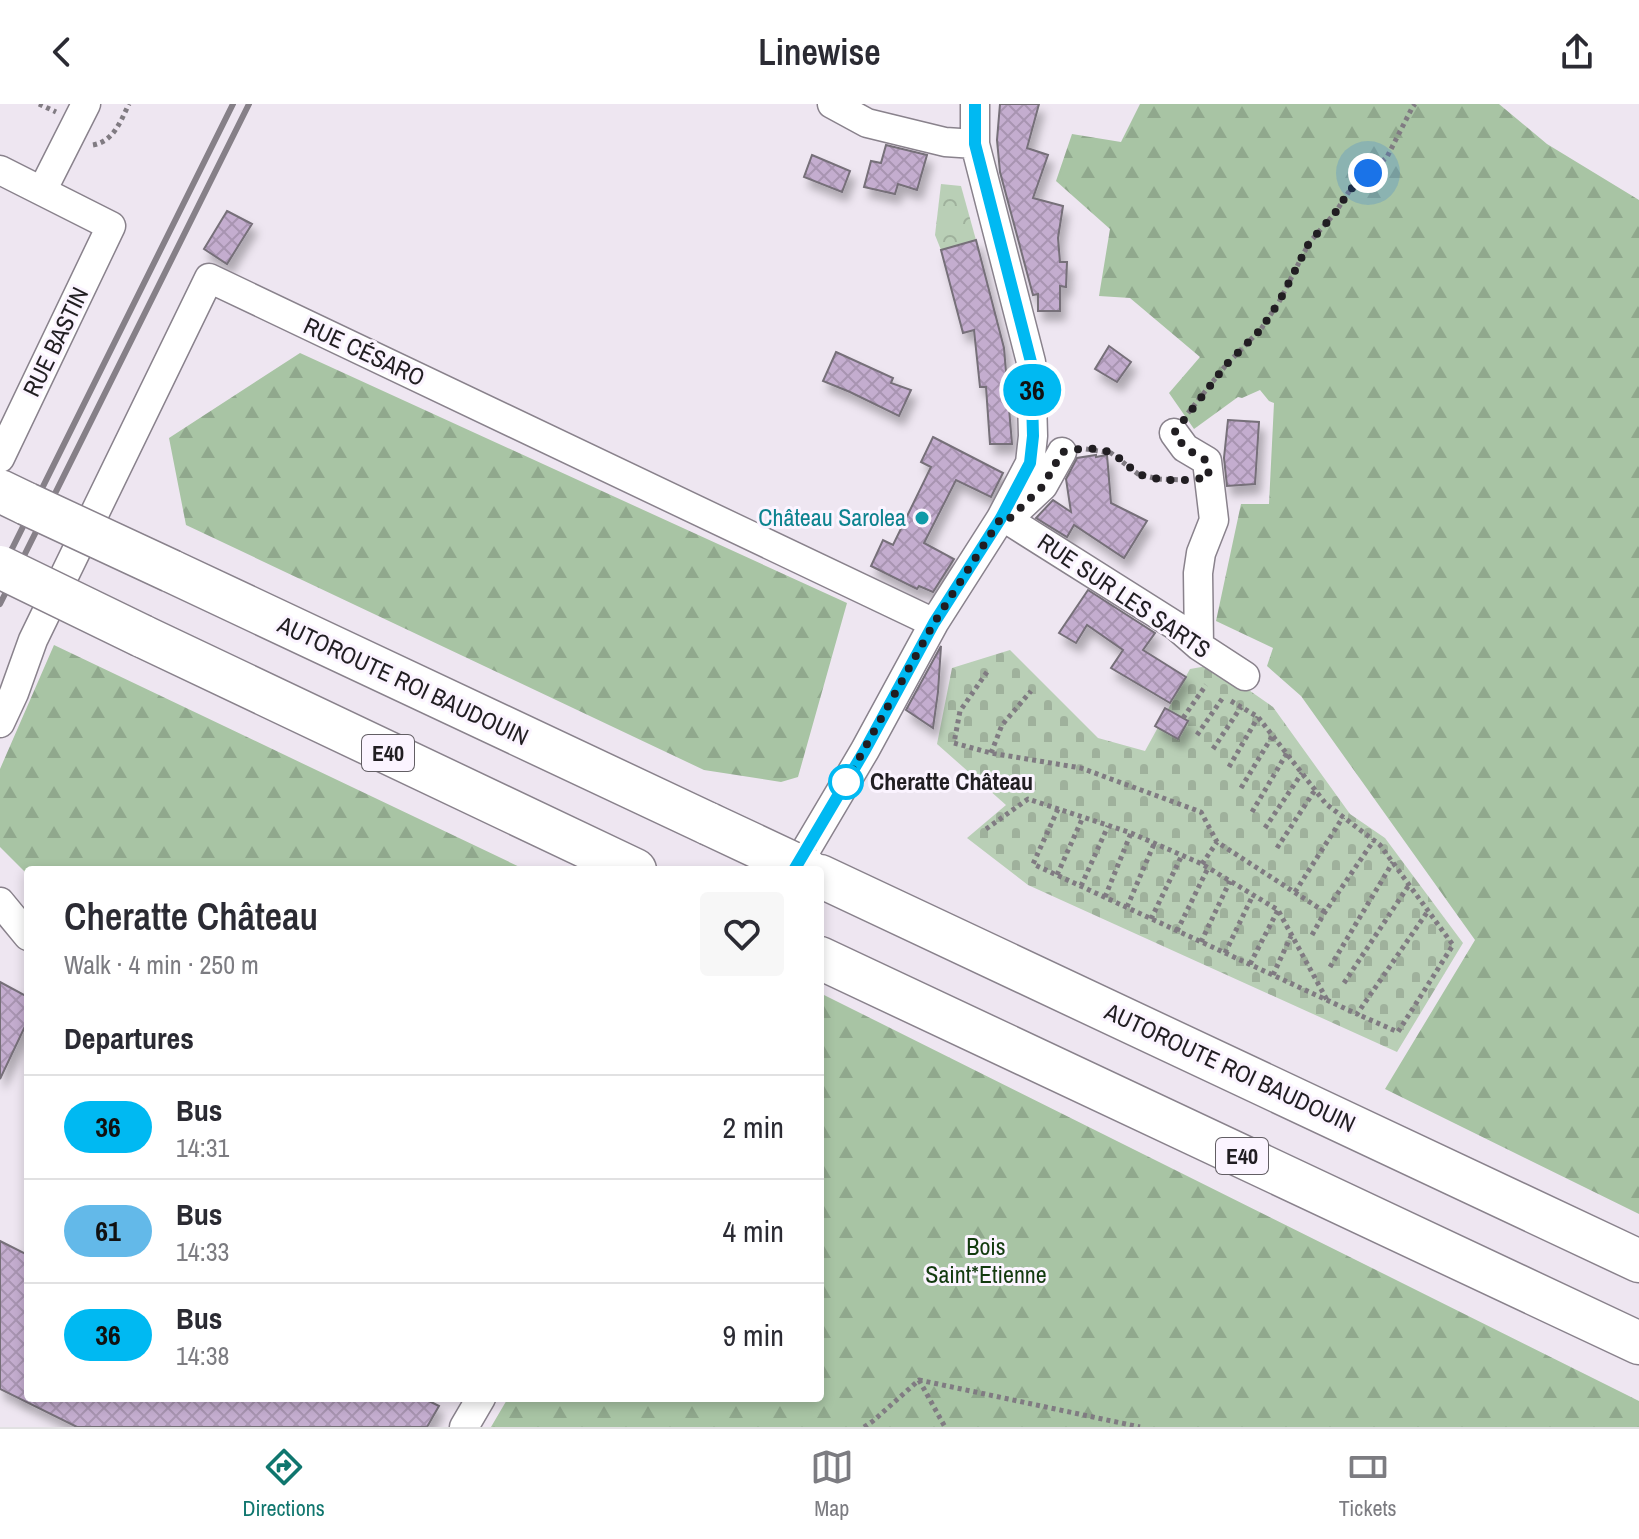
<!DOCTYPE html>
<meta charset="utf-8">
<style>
:root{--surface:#fff;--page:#f7f7f7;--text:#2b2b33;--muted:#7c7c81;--line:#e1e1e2;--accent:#0f766e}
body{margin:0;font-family:"Archivo Narrow",sans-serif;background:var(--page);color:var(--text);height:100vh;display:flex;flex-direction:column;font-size:30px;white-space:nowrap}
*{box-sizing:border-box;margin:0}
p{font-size:26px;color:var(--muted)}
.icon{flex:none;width:44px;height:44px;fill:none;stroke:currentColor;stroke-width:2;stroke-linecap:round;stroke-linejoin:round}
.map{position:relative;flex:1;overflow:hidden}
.panel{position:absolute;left:24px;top:762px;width:800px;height:536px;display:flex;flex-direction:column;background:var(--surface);border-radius:8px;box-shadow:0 4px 12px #0003}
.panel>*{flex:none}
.badge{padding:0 16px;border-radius:26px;font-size:28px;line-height:52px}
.you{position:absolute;width:40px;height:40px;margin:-20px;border:6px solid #fff;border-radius:50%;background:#1a73e8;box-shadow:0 0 0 12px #1a73e833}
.map>.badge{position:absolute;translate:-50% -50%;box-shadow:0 0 0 4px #fff}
h2{padding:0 40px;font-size:30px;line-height:72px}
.round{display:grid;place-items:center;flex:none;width:84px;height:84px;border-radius:8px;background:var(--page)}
.overview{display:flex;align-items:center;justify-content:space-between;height:136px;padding:0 40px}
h1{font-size:38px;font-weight:600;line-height:60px}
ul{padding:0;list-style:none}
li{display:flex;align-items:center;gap:24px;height:104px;padding:0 40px;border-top:2px solid var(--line)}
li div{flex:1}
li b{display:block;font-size:30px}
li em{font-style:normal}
li .badge{min-width:88px;font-weight:700;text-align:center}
header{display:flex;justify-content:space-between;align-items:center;height:104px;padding:0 40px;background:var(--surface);font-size:36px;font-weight:600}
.dock{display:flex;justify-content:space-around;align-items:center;height:112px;border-top:2px solid var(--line);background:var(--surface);font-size:22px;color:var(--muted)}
.dock a{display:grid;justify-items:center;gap:4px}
.dock .on{color:var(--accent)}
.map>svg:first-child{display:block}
.forest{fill:url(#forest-firs)}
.cemetery{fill:url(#cemetery-stones)}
.park{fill:url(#park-crowns)}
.building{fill:url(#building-cross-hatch);stroke:#766f79;stroke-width:2;filter:url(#shadow)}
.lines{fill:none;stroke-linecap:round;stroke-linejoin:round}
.minor-casing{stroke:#89828c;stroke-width:31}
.highway-casing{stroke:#89828c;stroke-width:45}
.path{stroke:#807b82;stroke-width:5;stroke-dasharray:4 4;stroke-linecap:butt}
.minor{stroke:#fff;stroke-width:28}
.highway{stroke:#fff;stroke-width:42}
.rail{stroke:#868088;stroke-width:6}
.highway-bridge-casing{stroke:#89828c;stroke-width:45;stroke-linecap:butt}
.highway-bridge{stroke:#fff;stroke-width:42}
.line-casing{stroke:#fff;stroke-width:18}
.line{stroke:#00b9f2;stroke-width:12}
.walk{stroke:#211e22;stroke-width:8;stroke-dasharray:0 14.4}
.culture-dot{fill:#0f9aa8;stroke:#fbf4ff;stroke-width:3}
.stop-dot{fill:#fff;stroke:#00b9f2;stroke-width:4}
.labels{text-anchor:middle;stroke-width:6;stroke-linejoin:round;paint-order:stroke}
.shield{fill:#fbf4ff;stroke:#625e64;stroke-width:2}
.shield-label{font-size:22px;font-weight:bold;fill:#211e22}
.street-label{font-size:24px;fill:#211e22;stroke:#fbf4ff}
.culture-label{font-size:24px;fill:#0d838f;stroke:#fbf4ff;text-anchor:end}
.stop-label{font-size:24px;font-weight:bold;fill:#211e22;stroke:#fbf4ff;text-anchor:start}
.park-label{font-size:24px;fill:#123a0e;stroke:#fbf4ff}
</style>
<header><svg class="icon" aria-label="back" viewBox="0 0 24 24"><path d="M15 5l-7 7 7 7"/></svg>Linewise<svg class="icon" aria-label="share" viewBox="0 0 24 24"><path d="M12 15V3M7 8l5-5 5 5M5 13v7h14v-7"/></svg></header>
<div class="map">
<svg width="1639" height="1323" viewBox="0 0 1639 1323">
<defs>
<pattern id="forest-firs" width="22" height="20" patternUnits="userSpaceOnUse" patternTransform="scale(2)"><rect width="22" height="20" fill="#a8c4a4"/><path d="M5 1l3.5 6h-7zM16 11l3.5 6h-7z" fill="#90a88d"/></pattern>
<pattern id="cemetery-stones" width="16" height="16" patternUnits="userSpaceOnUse" patternTransform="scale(2)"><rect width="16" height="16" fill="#b9cfb6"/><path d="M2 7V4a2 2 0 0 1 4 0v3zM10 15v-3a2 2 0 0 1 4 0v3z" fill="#9fb19c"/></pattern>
<pattern id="park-crowns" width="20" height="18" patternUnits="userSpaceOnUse" patternTransform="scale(2)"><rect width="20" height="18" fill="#b9cfb6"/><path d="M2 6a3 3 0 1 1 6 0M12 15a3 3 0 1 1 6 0" fill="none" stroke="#9fb19c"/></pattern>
<pattern id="building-cross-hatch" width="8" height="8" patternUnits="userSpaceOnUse" patternTransform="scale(2)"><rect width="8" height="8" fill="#c4adcf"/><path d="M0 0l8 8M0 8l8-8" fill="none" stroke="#a894b1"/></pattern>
<filter id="shadow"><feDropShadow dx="5" dy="9" stdDeviation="4" flood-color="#0004"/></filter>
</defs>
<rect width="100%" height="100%" fill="#eee6f1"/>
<path class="forest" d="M 1140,0 L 1499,0 L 1547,40 L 1639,96 L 1639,1110 L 1385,985 L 1475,836 L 1301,592 L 1267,562 L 1273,544 L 1216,517 L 1241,400 L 1269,400 L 1274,299 L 1269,297 L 1260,286 L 1242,294 L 1238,293 L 1194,325 L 1169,289 L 1200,253 L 1130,194 L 1099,192 L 1110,125 L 1056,77 L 1072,30 L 1121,38 Z
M 300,249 L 847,499 L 798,673 L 781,678 L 704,666 L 186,421 L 169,334 Z
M 54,541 L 526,766 L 28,766 L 28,771 L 0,743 L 0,665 Z
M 820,889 L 1639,1297 L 1639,1323 L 491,1323 L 508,1294 L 820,1294 Z"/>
<path class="cemetery" d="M 1010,546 L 1098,634 L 1145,647 L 1190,565 L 1213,561 L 1273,603 L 1350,710 L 1385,734 L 1463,839 L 1397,948 L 1028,781 L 967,734 L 1006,701 L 937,640 L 952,564 Z"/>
<path class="park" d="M 941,80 L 961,82 L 976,136 L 941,146 L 935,131 Z"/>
<path class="building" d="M 1000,0 L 1039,0 L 1027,44 L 1048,51 L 1033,94 L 1063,102 L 1058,134 L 1060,158 L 1067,158 L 1066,183 L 1060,182 L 1060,207 L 1038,207 L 1038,190 L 1033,191 L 1000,68 L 997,36 Z
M 886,41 L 927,51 L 917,86 L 898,80 L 895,90 L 864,83 L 871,57 L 881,59 Z
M 812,51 L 850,67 L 842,88 L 804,73 Z
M 227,107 L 252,120 L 227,160 L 204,145 Z
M 976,136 L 1004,244 L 1012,340 L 990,340 L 986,283 L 980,283 L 974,226 L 963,229 L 941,146 Z
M 1109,242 L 1131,258 L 1117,278 L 1095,265 Z
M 836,248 L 893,274 L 891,279 L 911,286 L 899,312 L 850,288 L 823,277 Z
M 1228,316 L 1259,318 L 1255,380 L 1227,382 L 1224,354 Z
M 933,333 L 1003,369 L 991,393 L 956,376 L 924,439 L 954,455 L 933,488 L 919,482 L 917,485 L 871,462 L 883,436 L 893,441 L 931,363 L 921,358 Z
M 1096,351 L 1096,353 L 1107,351 L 1111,399 L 1147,417 L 1124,454 L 1074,421 L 1067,433 L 1036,414 L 1053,396 L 1071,408 L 1066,375 L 1077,354 Z
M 1088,486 L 1155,529 L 1143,546 L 1186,573 L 1170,599 L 1111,564 L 1123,546 L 1087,521 L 1076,539 L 1059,529 Z
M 941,542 L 938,588 L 933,624 L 906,606 Z
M 1165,604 L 1188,617 L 1178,635 L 1155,622 Z
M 0,878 L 28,893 L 28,916 L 0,975 Z
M 0,1137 L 28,1151 L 28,1294 L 423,1294 L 439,1302 L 427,1323 L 77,1323 L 0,1285 Z"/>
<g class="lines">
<defs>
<path id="minor" d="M 832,0 L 867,19 L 945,38 L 975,40
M 0,66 L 111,122 L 0,354
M 42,87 L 86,0
M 1174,329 L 1185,344 L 1207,357 L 1214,416 L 1201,449 L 1198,469 L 1199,542
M 1011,412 L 1043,382 L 1062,348
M 1001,414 L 1008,416 L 1176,522 L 1199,542 L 1245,572
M 0,619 L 14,589 L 33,536 L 209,174 L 934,519
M 794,766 L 865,646 L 934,519 L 1001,414 L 1030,359 L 1033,332 L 1031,258 L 975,40 L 975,0
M 0,798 L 28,832
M 464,1323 L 481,1294"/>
<path id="highway" d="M 0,387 L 27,400
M 171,467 L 709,720
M 142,532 L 635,766
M 820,772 L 1639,1157
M 820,854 L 1639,1239"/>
</defs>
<use href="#minor" class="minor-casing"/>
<use href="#highway" class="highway-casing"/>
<path class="path" d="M 39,0 L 56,8
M 93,41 C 114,37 120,18 129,0
M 1188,309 L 1226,261 L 1261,225 L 1279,198 L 1309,139 L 1335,109 L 1350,86 L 1387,53 L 1412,4 L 1415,0
M 1086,345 L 1111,349 L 1138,370 L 1158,375 L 1184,376
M 987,568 L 960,607 L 954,639 L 991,649 L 1081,664 L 1201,708 L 1217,738 L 1325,808
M 1231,597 L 1258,613 L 1326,700 L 1380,741 L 1453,841 L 1398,928 L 1357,910
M 1183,614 L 1206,581
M 1197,631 L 1224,592
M 1213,645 L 1241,603
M 991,649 L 1002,621 L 1031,587
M 1229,663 L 1258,613
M 1241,684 L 1273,631
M 1058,705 L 1033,760 L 1357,910 L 1428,807
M 1252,708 L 1287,649
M 1265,724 L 1302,669
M 986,725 L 1028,695 L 1131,729 L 1202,760 L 1278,806 L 1327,896
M 1277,744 L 1315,686
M 1202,760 L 1217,738
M 1057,771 L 1083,713
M 1081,782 L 1108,722
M 1295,788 L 1343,713
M 1105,793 L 1131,729
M 1127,803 L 1154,740
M 1151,815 L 1182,751
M 1177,827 L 1208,764
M 1312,831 L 1325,808 L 1374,736
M 1201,838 L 1230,777
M 1225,849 L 1253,791
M 1250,860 L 1278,806
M 1330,863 L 1393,758
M 1273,871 L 1291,832
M 1344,879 L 1409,781
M 919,1276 L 945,1323
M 864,1323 L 873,1317 L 919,1276 L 1140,1323"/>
<use href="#minor" class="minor"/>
<use href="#highway" class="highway"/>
<path class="rail" d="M 0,469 L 233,0
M 0,500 L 249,0"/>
<defs>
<path id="highway-bridge" d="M 27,400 L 171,467
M 0,463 L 142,532
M 709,720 L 807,766"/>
</defs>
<use href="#highway-bridge" class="highway-bridge-casing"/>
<use href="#highway-bridge" class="highway-bridge"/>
</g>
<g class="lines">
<defs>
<path id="line" d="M 794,766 L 865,646 L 934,519 L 1001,414 L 1030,359 L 1033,332 L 1031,258 L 975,40 L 975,0"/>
</defs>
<use href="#line" class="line-casing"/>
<use href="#line" class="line"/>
<path class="walk" d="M 846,678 L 934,519 L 1001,414 L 1008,416 L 1043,382 L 1062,348 C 1077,345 1096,342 1111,349 C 1122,354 1130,366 1141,371 C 1163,378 1187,377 1209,373 L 1207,357 L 1185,344 L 1174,329 L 1226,261 L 1261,225 L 1279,198 L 1309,139 L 1335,109 L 1350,86 L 1368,69"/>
</g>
<circle class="culture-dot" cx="922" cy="414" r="8"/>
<circle class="stop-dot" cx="846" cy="678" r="16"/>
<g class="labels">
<g class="shield">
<rect x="362" y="631" width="52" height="36" rx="6"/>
<rect x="1216" y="1034" width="52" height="36" rx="6"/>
</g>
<g class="shield-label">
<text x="388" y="657">E40</text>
<text x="1242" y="1060">E40</text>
</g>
<g class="street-label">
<text transform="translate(56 238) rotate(-64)" y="8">RUE BASTIN</text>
<text transform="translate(364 248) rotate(25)" y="8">RUE CÉSARO</text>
<text transform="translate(1124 492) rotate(34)" y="8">RUE SUR LES SARTS</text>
<text transform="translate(403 577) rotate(25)" y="8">AUTOROUTE ROI BAUDOUIN</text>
<text transform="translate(1230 964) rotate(25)" y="8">AUTOROUTE ROI BAUDOUIN</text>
</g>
<g class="culture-label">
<text x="906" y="422">Château Sarolea</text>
</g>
<g class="stop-label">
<text x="870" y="686">Cheratte Château</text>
</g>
<g class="park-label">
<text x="986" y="1151">Bois<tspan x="986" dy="28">Saint*Etienne</tspan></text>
</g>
</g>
</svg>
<div class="you" style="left:1368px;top:69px"></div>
<b class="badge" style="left:1032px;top:286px;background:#00b9f2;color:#111">36</b>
<section class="panel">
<div class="overview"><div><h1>Cheratte Château</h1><p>Walk · 4 min · 250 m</p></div><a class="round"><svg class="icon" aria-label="heart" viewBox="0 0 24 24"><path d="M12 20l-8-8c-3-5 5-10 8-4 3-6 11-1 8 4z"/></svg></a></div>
<h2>Departures</h2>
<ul>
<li><span class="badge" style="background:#00b9f2;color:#111">36</span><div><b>Bus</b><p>14:31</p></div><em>2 min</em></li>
<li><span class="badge" style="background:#63b9e9;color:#111">61</span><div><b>Bus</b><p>14:33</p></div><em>4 min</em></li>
<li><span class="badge" style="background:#00b9f2;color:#111">36</span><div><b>Bus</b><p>14:38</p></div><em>9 min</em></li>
</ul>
</section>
</div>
<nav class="dock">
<a class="on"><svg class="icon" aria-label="directions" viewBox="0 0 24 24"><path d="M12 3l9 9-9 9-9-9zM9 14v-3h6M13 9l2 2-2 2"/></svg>Directions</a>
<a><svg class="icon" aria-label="map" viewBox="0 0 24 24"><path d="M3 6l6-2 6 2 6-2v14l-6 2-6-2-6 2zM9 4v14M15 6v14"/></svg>Map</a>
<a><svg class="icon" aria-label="tickets" viewBox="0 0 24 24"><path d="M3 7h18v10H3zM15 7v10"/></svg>Tickets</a>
</nav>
